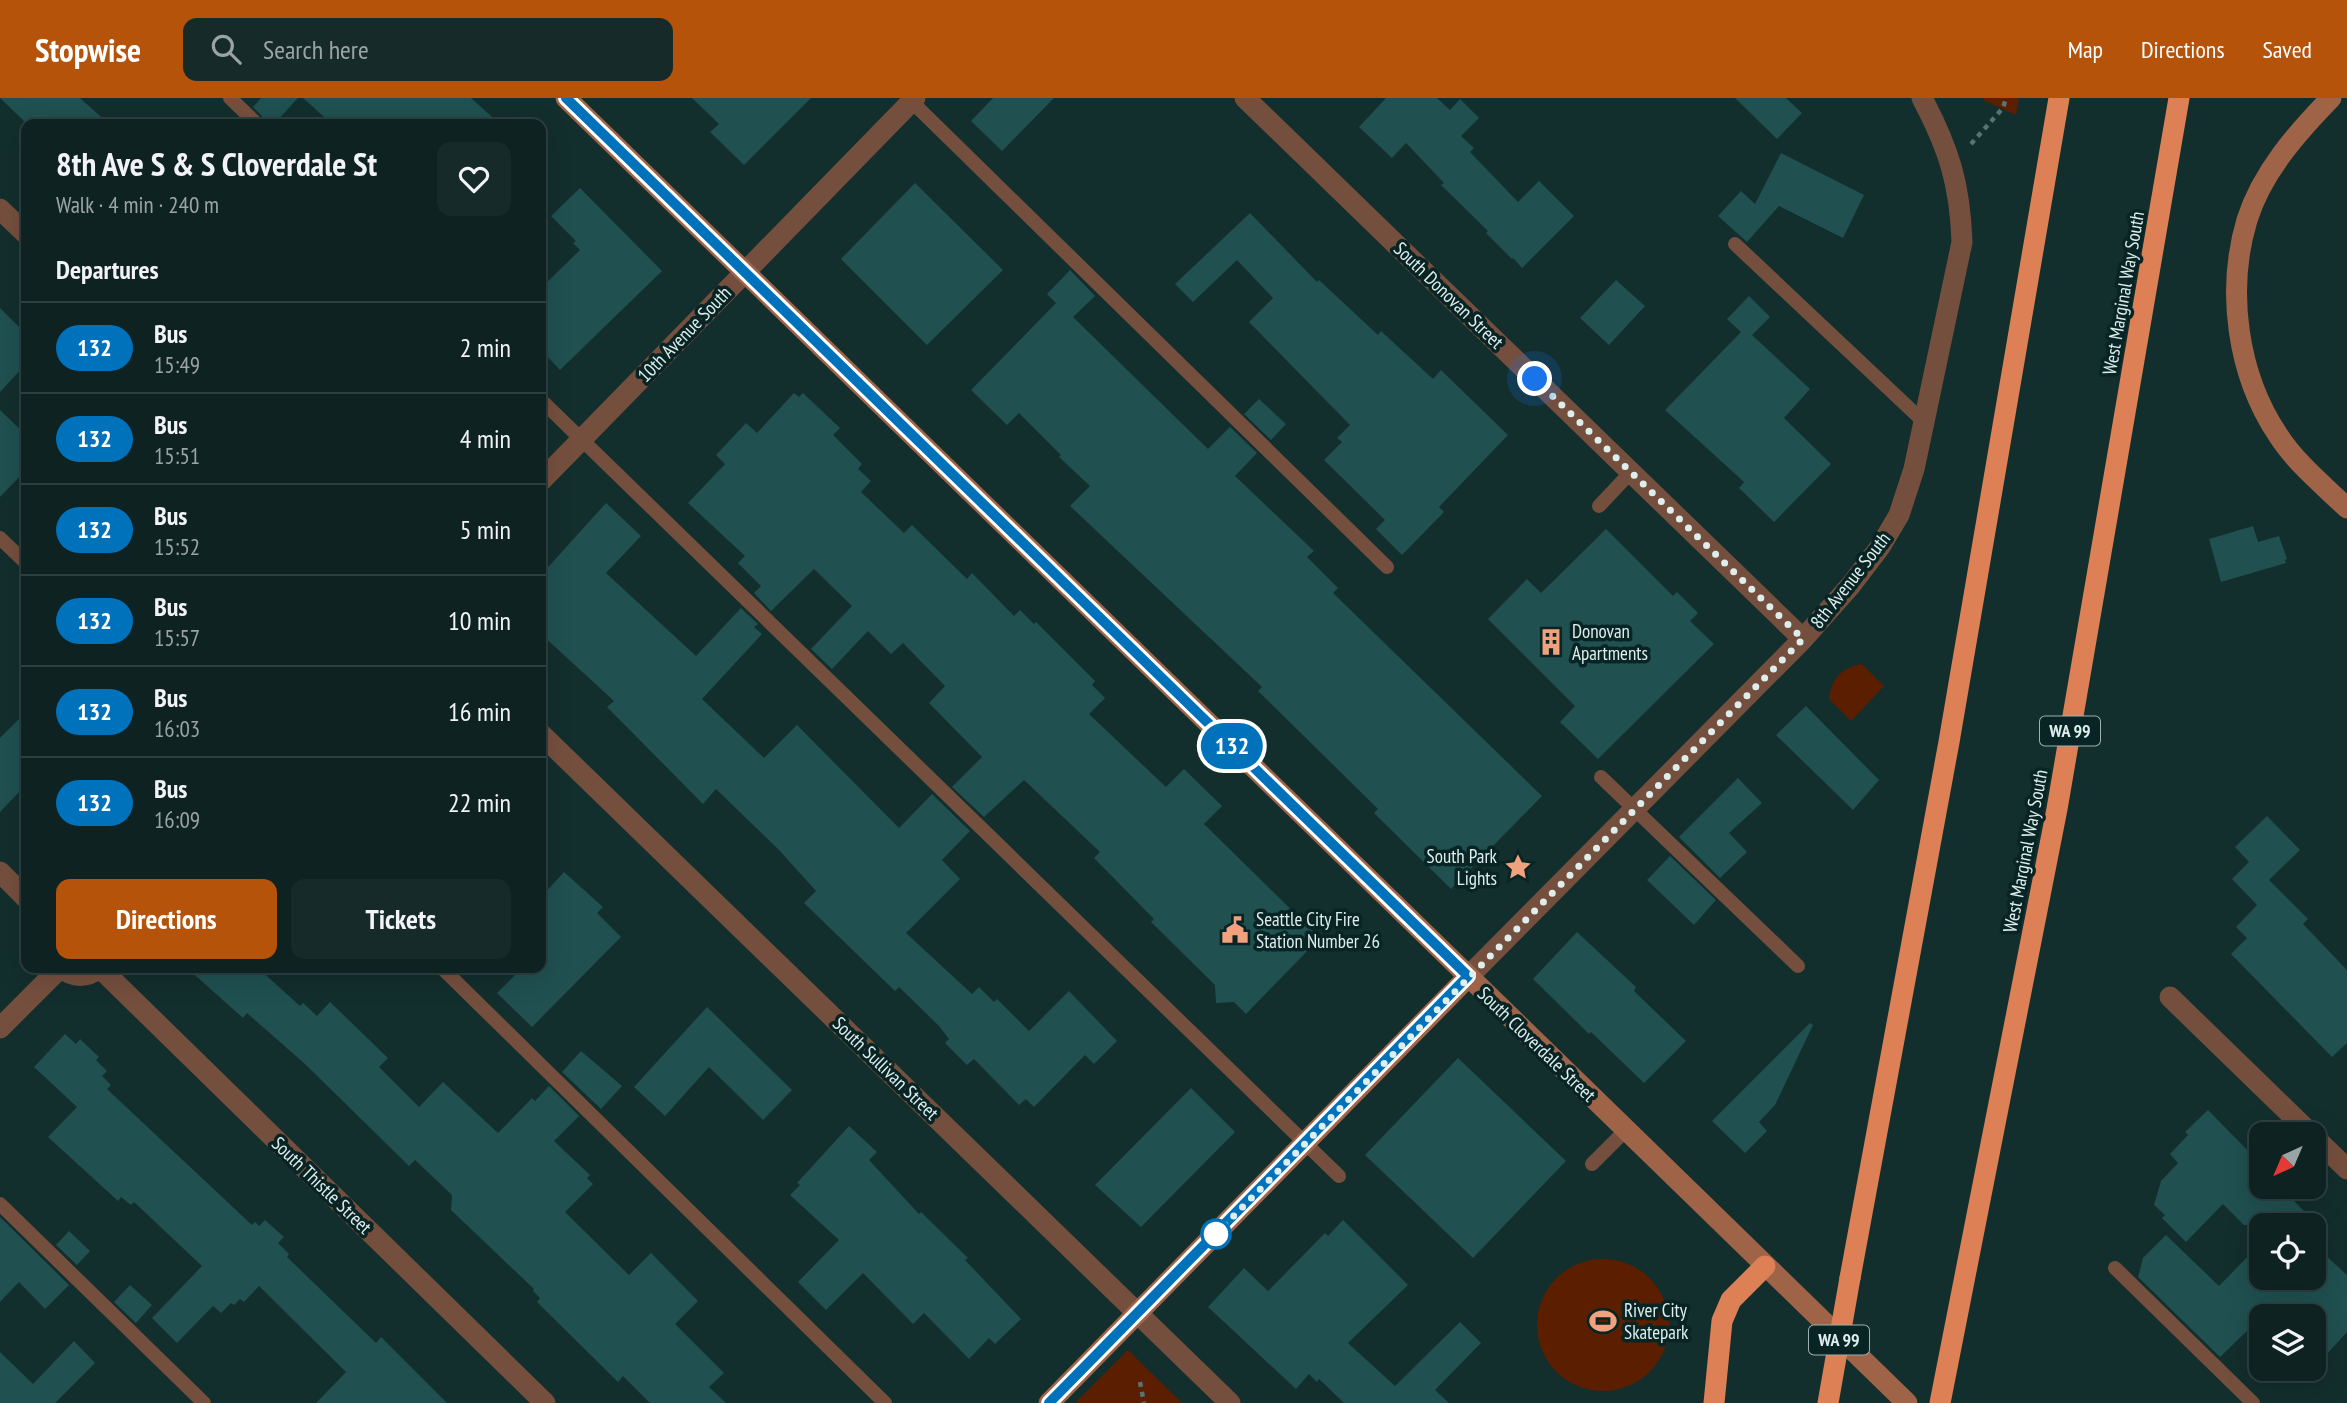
<!DOCTYPE html>
<meta charset="utf-8">
<style>
:root{--surface:#0e2222;--page:#172a2a;--text:#f1f3f6;--muted:#9ba4a5;--line:#2e3f40;--accent:#b45309}
body{margin:0;font-family:"PT Sans Narrow",sans-serif;background:var(--page);color:var(--text);height:100vh;display:flex;flex-direction:column;font-size:26px;white-space:nowrap}
*{box-sizing:border-box;margin:0}
p{font-size:23px;color:var(--muted)}
.icon{flex:none;width:38px;height:38px;fill:none;stroke:currentColor;stroke-width:2;stroke-linecap:round;stroke-linejoin:round}
.map{position:relative;flex:1;overflow:hidden}
.side{position:absolute;left:21px;top:21px;width:525px;height:854px;display:flex;flex-direction:column;background:var(--surface);border-radius:14px;box-shadow:0 7px 28px #0002,0 0 0 2px var(--line)}
.side>*{flex:none}
.badge{padding:0 14px;border-radius:23px;font-size:24px;line-height:46px}
.needle{width:46px;rotate:224deg}
.tools{position:absolute;left:2249px;top:1024px;display:grid;gap:14px}
.tools a{display:grid;place-items:center;width:77px;height:77px;border-radius:14px;background:var(--surface);box-shadow:0 7px 28px #0002,0 0 0 2px var(--line);font-size:35px}
.you{position:absolute;width:35px;height:35px;margin:-18px;border:5px solid #fff;border-radius:50%;background:#1a73e8;box-shadow:0 0 0 10px #1a73e833}
.map>.badge{position:absolute;translate:-50% -50%;box-shadow:0 0 0 4px #fff}
h2{padding:0 35px;font-size:26px;line-height:63px}
.round{display:grid;place-items:center;flex:none;width:74px;height:74px;border-radius:14px;background:var(--page)}
.overview{display:flex;align-items:center;justify-content:space-between;height:119px;padding:0 35px}
h1{font-size:33px;font-weight:800;line-height:52px}
.cta{display:flex;gap:14px;margin-top:auto;padding:14px 35px}
.cta a{flex:1;height:80px;border-radius:14px;background:var(--accent);color:#fff;font-size:28px;font-weight:800;line-height:80px;text-align:center}
.cta a+a{background:var(--page);color:var(--text)}
ul{padding:0;list-style:none}
li{display:flex;align-items:center;gap:21px;height:91px;padding:0 35px;border-top:2px solid var(--line)}
li div{flex:1}
li b{display:block;font-size:26px}
li em{font-style:normal}
li .badge{min-width:77px;font-weight:700;text-align:center}
header{display:flex;align-items:center;gap:42px;box-sizing:border-box;height:98px;padding:0 35px;background:var(--accent);color:#fff}
header strong{font-size:33px}
nav{display:flex;gap:38px;margin-inline-start:auto;font-size:24px}
.search{width:490px;height:63px;background:var(--page);display:flex;align-items:center;gap:18px;box-sizing:border-box;padding:0 24px;border-radius:14px;color:var(--muted);font-size:26px}
.map>svg:first-child{display:block}
.green{fill:#5b1f00}
.building{fill:#205050}
.lines{fill:none;stroke-linecap:round;stroke-linejoin:round}
.path{stroke:#5a7271;stroke-width:4.5;stroke-dasharray:5 5;stroke-linecap:butt}
.lane{stroke:#754f3e;stroke-width:14}
.street{stroke:#754f3e;stroke-width:21}
.secondary{stroke:#9f6348;stroke-width:21}
.highway{stroke:#dd8055;stroke-width:21}
.highway-bridge{stroke:#dd8055;stroke-width:21}
.line-casing{stroke:#fff;stroke-width:16}
.line{stroke:#0072bc;stroke-width:10}
.walk{stroke:#deeeed;stroke-width:7;stroke-dasharray:0 12.6}
.stop-dot{fill:#fff;stroke:#0072bc;stroke-width:3.5}
.labels{text-anchor:middle;stroke-width:7;stroke-linejoin:round;paint-order:stroke}
.shield{fill:#082424;stroke:#9eb1b1;stroke-width:2}
.shield-label{font-size:18px;font-weight:bold;fill:#deeeed}
.street-label{font-size:19px;fill:#deeeed;stroke:#082424}
.poi-label{font-size:19px;fill:#deeeed;stroke:#082424;text-anchor:start}
</style>
<header>
<strong>Stopwise</strong>
<div class="search"><svg class="icon" aria-label="search" viewBox="0 0 24 24"><circle cx="10" cy="10" r="6"/><path d="M15 15l6 6"/></svg>Search here</div>
<nav><a>Map</a><a>Directions</a><a>Saved</a></nav>
</header>
<div class="map">
<svg width="2347" height="1305" viewBox="0 0 2347 1305">
<rect width="100%" height="100%" fill="#122e2d"/>
<path class="green" d="M 1984,0 L 2019,0 L 2016,17 L 1983,2 Z
M 1862,566 L 1884,588 L 1851,623 L 1829,601 C 1832,580 1841,570 1862,566 Z
M1537 1227a66 66 0 1 1 132 0a66 66 0 1 1-132 0Z
M 1128,1252 L 1182,1305 L 1075,1305 Z"/>
<path class="building" d="M 0,0 L 80,0 L 109,26 L 27,26 Z
M 261,0 L 298,0 L 274,26 L 266,26 L 264,20 L 253,9 Z
M 303,0 L 471,0 L 500,26 L 332,26 Z
M 692,0 L 811,0 L 744,67 L 710,34 L 719,26 Z
M 993,0 L 1054,0 L 1002,53 L 971,23 Z
M 1386,0 L 1437,0 L 1450,12 L 1460,1 L 1479,20 L 1461,38 L 1474,50 L 1470,54 L 1518,104 L 1539,83 L 1574,118 L 1522,170 L 1513,160 L 1512,161 L 1486,135 L 1488,133 L 1441,87 L 1444,85 L 1406,45 L 1392,60 L 1359,29 Z
M 1735,0 L 1786,0 L 1802,15 L 1777,41 Z
M 1781,55 L 1864,97 L 1843,140 L 1779,108 L 1747,144 L 1718,118 L 1741,93 L 1755,106 Z
M 915,85 L 1003,172 L 927,247 L 841,161 Z
M 580,90 L 662,173 L 560,272 L 541,252 L 541,190 L 580,152 L 573,145 L 576,143 L 551,118 Z
M 1250,115 L 1317,184 L 1319,182 L 1378,237 L 1381,233 L 1433,281 L 1441,272 L 1508,337 L 1439,409 L 1444,414 L 1402,457 L 1376,431 L 1385,422 L 1324,362 L 1342,344 L 1337,340 L 1350,327 L 1249,224 L 1273,200 L 1237,162 L 1193,204 L 1175,186 Z
M 1070,172 L 1095,198 L 1073,219 L 1208,351 L 1230,329 L 1257,355 L 1235,378 L 1314,453 L 1307,459 L 1338,490 L 1333,495 L 1542,698 L 1451,791 L 1374,715 L 1378,711 L 1258,593 L 1262,589 L 1070,408 L 1090,388 L 1059,359 L 1061,357 L 1019,315 L 1007,327 L 971,292 L 1056,205 L 1047,196 Z
M 1616,182 L 1645,208 L 1609,247 L 1580,220 Z
M 1749,198 L 1770,219 L 1752,237 L 1810,291 L 1784,320 L 1831,366 L 1774,424 L 1739,390 L 1744,384 L 1665,312 L 1741,234 L 1727,221 Z
M 0,210 L 26,236 L 26,266 L 0,294 Z
M 794,295 L 799,299 L 803,295 L 840,330 L 833,337 L 862,366 L 858,371 L 871,383 L 861,394 L 904,435 L 912,427 L 967,481 L 972,475 L 1014,518 L 1020,512 L 1034,526 L 1036,524 L 1095,583 L 1092,587 L 1105,600 L 1089,616 L 1166,689 L 1184,671 L 1222,708 L 1204,726 L 1320,840 L 1246,916 L 1234,904 L 1216,905 L 1215,887 L 1151,824 L 1154,821 L 1094,760 L 1100,754 L 1024,682 L 984,719 L 952,689 L 982,659 L 929,605 L 945,588 L 903,545 L 891,556 L 868,533 L 832,571 L 811,551 L 852,508 L 814,471 L 771,513 L 754,495 L 761,488 L 738,465 L 745,458 L 688,405 L 725,366 L 716,357 L 746,325 L 757,335 Z
M 1259,301 L 1286,326 L 1271,342 L 1244,316 Z
M 0,312 L 26,337 L 26,372 L 0,399 Z
M 606,405 L 641,438 L 606,475 L 696,558 L 741,510 L 758,526 L 754,529 L 762,536 L 702,601 L 764,660 L 797,627 L 899,730 L 932,696 L 970,733 L 942,762 L 960,781 L 906,835 L 972,896 L 979,889 L 994,904 L 997,901 L 1029,933 L 1069,893 L 1117,943 L 1094,966 L 1085,957 L 1034,1009 L 1026,1001 L 1019,1007 L 974,961 L 967,967 L 945,945 L 949,941 L 939,928 L 899,889 L 895,893 L 804,805 L 816,793 L 779,752 L 716,691 L 703,706 L 607,609 L 614,603 L 541,536 L 541,477 Z
M 2253,428 L 2258,444 L 2279,438 L 2287,461 L 2285,462 L 2286,465 L 2221,484 L 2209,441 Z
M 1606,431 L 1673,498 L 1677,494 L 1698,515 L 1690,523 L 1714,546 L 1598,661 L 1560,624 L 1575,608 L 1488,521 L 1527,481 L 1541,495 Z
M 1806,608 L 1879,682 L 1853,712 L 1776,637 Z
M 26,614 L 26,687 L 0,714 L 0,640 Z
M 1738,680 L 1762,705 L 1729,735 L 1747,754 L 1720,780 L 1679,739 Z
M 2267,718 L 2300,752 L 2269,782 L 2308,821 L 2303,826 L 2347,872 L 2347,945 L 2332,959 L 2231,856 L 2247,840 L 2236,829 L 2257,807 L 2232,781 L 2249,764 L 2235,749 Z
M 1670,758 L 1716,802 L 1694,827 L 1647,782 Z
M 564,774 L 603,809 L 597,815 L 621,839 L 532,929 L 497,895 L 522,870 L 541,870 L 541,799 Z
M 1577,834 L 1636,889 L 1634,893 L 1686,943 L 1644,985 L 1591,934 L 1589,936 L 1533,881 Z
M 187,870 L 258,870 L 300,908 L 303,905 L 317,918 L 330,904 L 388,960 L 379,969 L 419,1009 L 443,984 L 498,1035 L 532,1000 L 535,1003 L 549,988 L 579,1018 L 554,1043 L 590,1077 L 587,1080 L 593,1086 L 565,1114 L 629,1177 L 651,1155 L 698,1203 L 675,1226 L 724,1275 L 709,1289 L 726,1305 L 650,1305 L 623,1278 L 618,1284 L 537,1204 L 540,1200 L 533,1193 L 534,1191 L 451,1112 L 452,1097 L 415,1062 L 409,1068 L 305,966 L 247,915 L 243,920 Z
M 707,909 L 792,992 L 763,1022 L 709,969 L 665,1018 L 634,989 Z
M 1810,925 L 1813,927 L 1775,1007 L 1759,1024 L 1767,1033 L 1745,1055 L 1712,1023 Z
M 65,936 L 76,946 L 80,941 L 99,959 L 96,962 L 107,973 L 102,978 L 111,987 L 107,991 L 252,1127 L 255,1124 L 259,1128 L 265,1122 L 284,1139 L 278,1145 L 289,1156 L 287,1159 L 376,1245 L 381,1239 L 447,1305 L 316,1305 L 346,1274 L 259,1188 L 244,1204 L 240,1201 L 234,1207 L 231,1205 L 221,1215 L 213,1208 L 177,1245 L 152,1220 L 202,1168 L 134,1104 L 131,1107 L 121,1099 L 118,1103 L 48,1039 L 77,1009 L 34,969 Z
M 581,953 L 622,988 L 601,1011 L 562,974 Z
M 1458,960 L 1566,1063 L 1473,1160 L 1365,1057 Z
M 1191,990 L 1235,1034 L 1141,1129 L 1095,1087 Z
M 2208,1012 L 2261,1066 L 2261,1088 L 2279,1088 L 2318,1127 L 2244,1127 L 2223,1106 L 2186,1144 L 2162,1120 L 2165,1117 L 2154,1107 L 2161,1083 L 2178,1065 L 2170,1056 L 2188,1037 L 2185,1034 Z
M 849,1028 L 877,1054 L 869,1062 L 919,1116 L 921,1114 L 968,1160 L 965,1162 L 1021,1221 L 995,1246 L 989,1240 L 969,1261 L 924,1215 L 913,1226 L 863,1175 L 826,1212 L 798,1184 L 839,1142 L 790,1097 L 800,1087 L 797,1085 Z
M 0,1119 L 69,1187 L 45,1211 L 19,1184 L 0,1204 Z
M 1343,1122 L 1408,1187 L 1348,1245 L 1395,1288 L 1460,1224 L 1481,1245 L 1435,1292 L 1449,1305 L 1344,1305 L 1319,1281 L 1317,1284 L 1309,1276 L 1296,1291 L 1208,1209 L 1244,1170 L 1268,1193 L 1325,1135 L 1328,1138 Z
M 69,1133 L 90,1153 L 77,1167 L 56,1147 Z
M 2166,1137 L 2219,1188 L 2261,1145 L 2261,1180 L 2314,1180 L 2314,1147 L 2347,1177 L 2347,1234 L 2314,1270 L 2314,1218 L 2284,1218 L 2273,1208 L 2220,1259 L 2138,1179 L 2143,1160 Z
M 130,1187 L 152,1207 L 136,1225 L 114,1204 Z
M 74,1243 L 95,1265 L 55,1305 L 0,1305 L 0,1254 L 33,1286 Z"/>
<g class="lines">
<path class="path" d="M 1971,46 L 2003,10 L 2006,0
M 1140,1284 L 1144,1305"/>
<path class="lane" d="M 230,0 L 257,26
M 908,0 L 1387,469
M 1735,146 L 1924,324
M 541,302 L 1339,1078
M 1599,408 L 1631,374
M 0,440 L 26,465
M 1601,679 L 1798,868
M 442,870 L 885,1305
M 1592,1066 L 1626,1032
M 0,1106 L 204,1305
M 2115,1170 L 2253,1305"/>
<path class="street" d="M 1245,0 L 1803,541
M 0,111 L 26,136
M 541,383 L 915,0
M 541,636 L 1230,1305
M 0,774 L 26,800
M 61,870 C 73,880 87,880 100,870
M 100,870 L 545,1305
M 1468,879 L 1803,541 L 1851,487 L 1880,449 L 1899,417 L 1914,371 L 1962,144 C 1960,86 1949,51 1922,0
M 2170,899 L 2311,1036
M 0,930 L 60,870
M 2314,1039 L 2347,1071"/>
<path class="secondary" d="M 566,0 L 1907,1305
M 2331,0 C 2297,35 2262,74 2247,122 C 2226,192 2237,276 2278,337 C 2296,365 2323,387 2347,410
M 1049,1305 L 1468,879"/>
<path class="highway" d="M 1850,1180 L 1949,644 L 2059,0
M 1714,1305 L 1722,1223 L 1731,1202 L 1765,1168
M 1940,1305 L 2057,711 L 2179,0"/>
<path class="highway-bridge" d="M 1828,1305 L 1850,1180"/>
</g>
<g class="lines">
<defs>
<path id="line" d="M 566,0 L 1468,878 L 1049,1305"/>
</defs>
<use href="#line" class="line-casing"/>
<use href="#line" class="line"/>
<path class="walk" d="M 1216,1136 L 1803,541 L 1535,281"/>
</g>
<defs>
<symbol id="building-bare" viewBox="-9 -9 18 18"><path d="M-4-6H4V6H1V3H-1V6H-4ZM-2.5-4.3h1.7v1.8h-1.7ZM.8-4.3h1.7v1.8H.8ZM-2.5-1h1.7V.8h-1.7ZM.8-1h1.7V.8H.8Z" fill="#f1a17d" stroke="#082424" stroke-width="2.5" paint-order="stroke"/></symbol>
<symbol id="sight-bare" viewBox="-9 -9 18 18"><path d="M0-6L1.8-2.2L6-1.7L2.9 1.2L3.7 5.4L0 3.3L-3.7 5.4L-2.9 1.2L-6-1.7L-1.8-2.2Z" fill="#f1a17d" stroke="#082424" stroke-width="2.5" paint-order="stroke"/></symbol>
<symbol id="civic-bare" viewBox="-9 -9 18 18"><path d="M-.6-6.5H3V-4.5H.6V-3L4-1V1h2V6H-6V1h2V-1L-.6-3ZM-1.2 2.5V6h2.4V2.5Z" fill="#f1a17d" stroke="#082424" stroke-width="2.5" paint-order="stroke"/></symbol>
<symbol id="stadium-bare" viewBox="-9 -9 18 18"><path d="M0-5a6.5 5 0 1 0 0 10a6.5 5 0 1 0 0-10ZM-3.5-1.8h7v3.6h-7Z" fill="#f1a17d" stroke="#082424" stroke-width="2.5" paint-order="stroke"/></symbol>
</defs>
<g fill-rule="evenodd">
<use href="#building-bare" x="1532" y="525" width="38" height="38"/>
<use href="#sight-bare" x="1499" y="750" width="38" height="38"/>
<use href="#civic-bare" x="1216" y="813" width="38" height="38"/>
<use href="#stadium-bare" x="1584" y="1204" width="38" height="38"/>
</g>
<circle class="stop-dot" cx="1216" cy="1136" r="14"/>
<g class="labels">
<g class="shield">
<rect x="2040" y="618.5" width="60" height="29" rx="5"/>
<rect x="1809" y="1227.5" width="60" height="29" rx="5"/>
</g>
<g class="shield-label">
<text x="2070" y="639">WA 99</text>
<text x="1839" y="1248">WA 99</text>
</g>
<g class="street-label">
<text transform="translate(2123 195) rotate(-80)" y="7">West Marginal Way South</text>
<text transform="translate(1449 197) rotate(44)" y="7">South Donovan Street</text>
<text transform="translate(684 236) rotate(-46)" y="7">10th Avenue South</text>
<text transform="translate(1850 482) rotate(-52)" y="7">8th Avenue South</text>
<text transform="translate(2025 753) rotate(-79)" y="7">West Marginal Way South</text>
<text transform="translate(1537 946) rotate(44)" y="7">South Cloverdale Street</text>
<text transform="translate(886 970) rotate(44)" y="7">South Sullivan Street</text>
<text transform="translate(322 1087) rotate(44)" y="7">South Thistle Street</text>
</g>
<g class="poi-label">
<text x="1572" y="540">Donovan<tspan x="1572" dy="22">Apartments</tspan></text>
<text x="1497" y="765" text-anchor="end">South Park<tspan x="1497" dy="22">Lights</tspan></text>
<text x="1256" y="828">Seattle City Fire<tspan x="1256" dy="22">Station Number 26</tspan></text>
<text x="1624" y="1219">River City<tspan x="1624" dy="22">Skatepark</tspan></text>
</g>
</g>
</svg>
<div class="tools">
<a><svg class="needle" viewBox="-14 -14 28 28"><path d="M0-13l5 13h-10z" fill="#e53935"/><path d="M0 13l5-13h-10z" fill="#9ba4a5"/></svg></a>
<a><svg class="icon" aria-label="locate" viewBox="0 0 24 24"><circle cx="12" cy="12" r="6"/><path d="M12 2v4M12 18v4M2 12h4M18 12h4"/></svg></a>
<a><svg class="icon" aria-label="layers" viewBox="0 0 24 24"><path d="M12 4l9 5-9 5-9-5zM3 14l9 5 9-5"/></svg></a>
</div>
<div class="you" style="left:1535px;top:281px"></div>
<b class="badge" style="left:1232px;top:648px;background:#0072bc;color:#fff">132</b>
<section class="side">
<div class="overview"><div><h1>8th Ave S &amp; S Cloverdale St</h1><p>Walk · 4 min · 240 m</p></div><a class="round"><svg class="icon" aria-label="heart" viewBox="0 0 24 24"><path d="M12 20l-8-8c-3-5 5-10 8-4 3-6 11-1 8 4z"/></svg></a></div>
<h2>Departures</h2>
<ul>
<li><span class="badge" style="background:#0072bc;color:#fff">132</span><div><b>Bus</b><p>15:49</p></div><em>2 min</em></li>
<li><span class="badge" style="background:#0072bc;color:#fff">132</span><div><b>Bus</b><p>15:51</p></div><em>4 min</em></li>
<li><span class="badge" style="background:#0072bc;color:#fff">132</span><div><b>Bus</b><p>15:52</p></div><em>5 min</em></li>
<li><span class="badge" style="background:#0072bc;color:#fff">132</span><div><b>Bus</b><p>15:57</p></div><em>10 min</em></li>
<li><span class="badge" style="background:#0072bc;color:#fff">132</span><div><b>Bus</b><p>16:03</p></div><em>16 min</em></li>
<li><span class="badge" style="background:#0072bc;color:#fff">132</span><div><b>Bus</b><p>16:09</p></div><em>22 min</em></li>
</ul>
<div class="cta"><a>Directions</a><a>Tickets</a></div>
</section>
</div>
